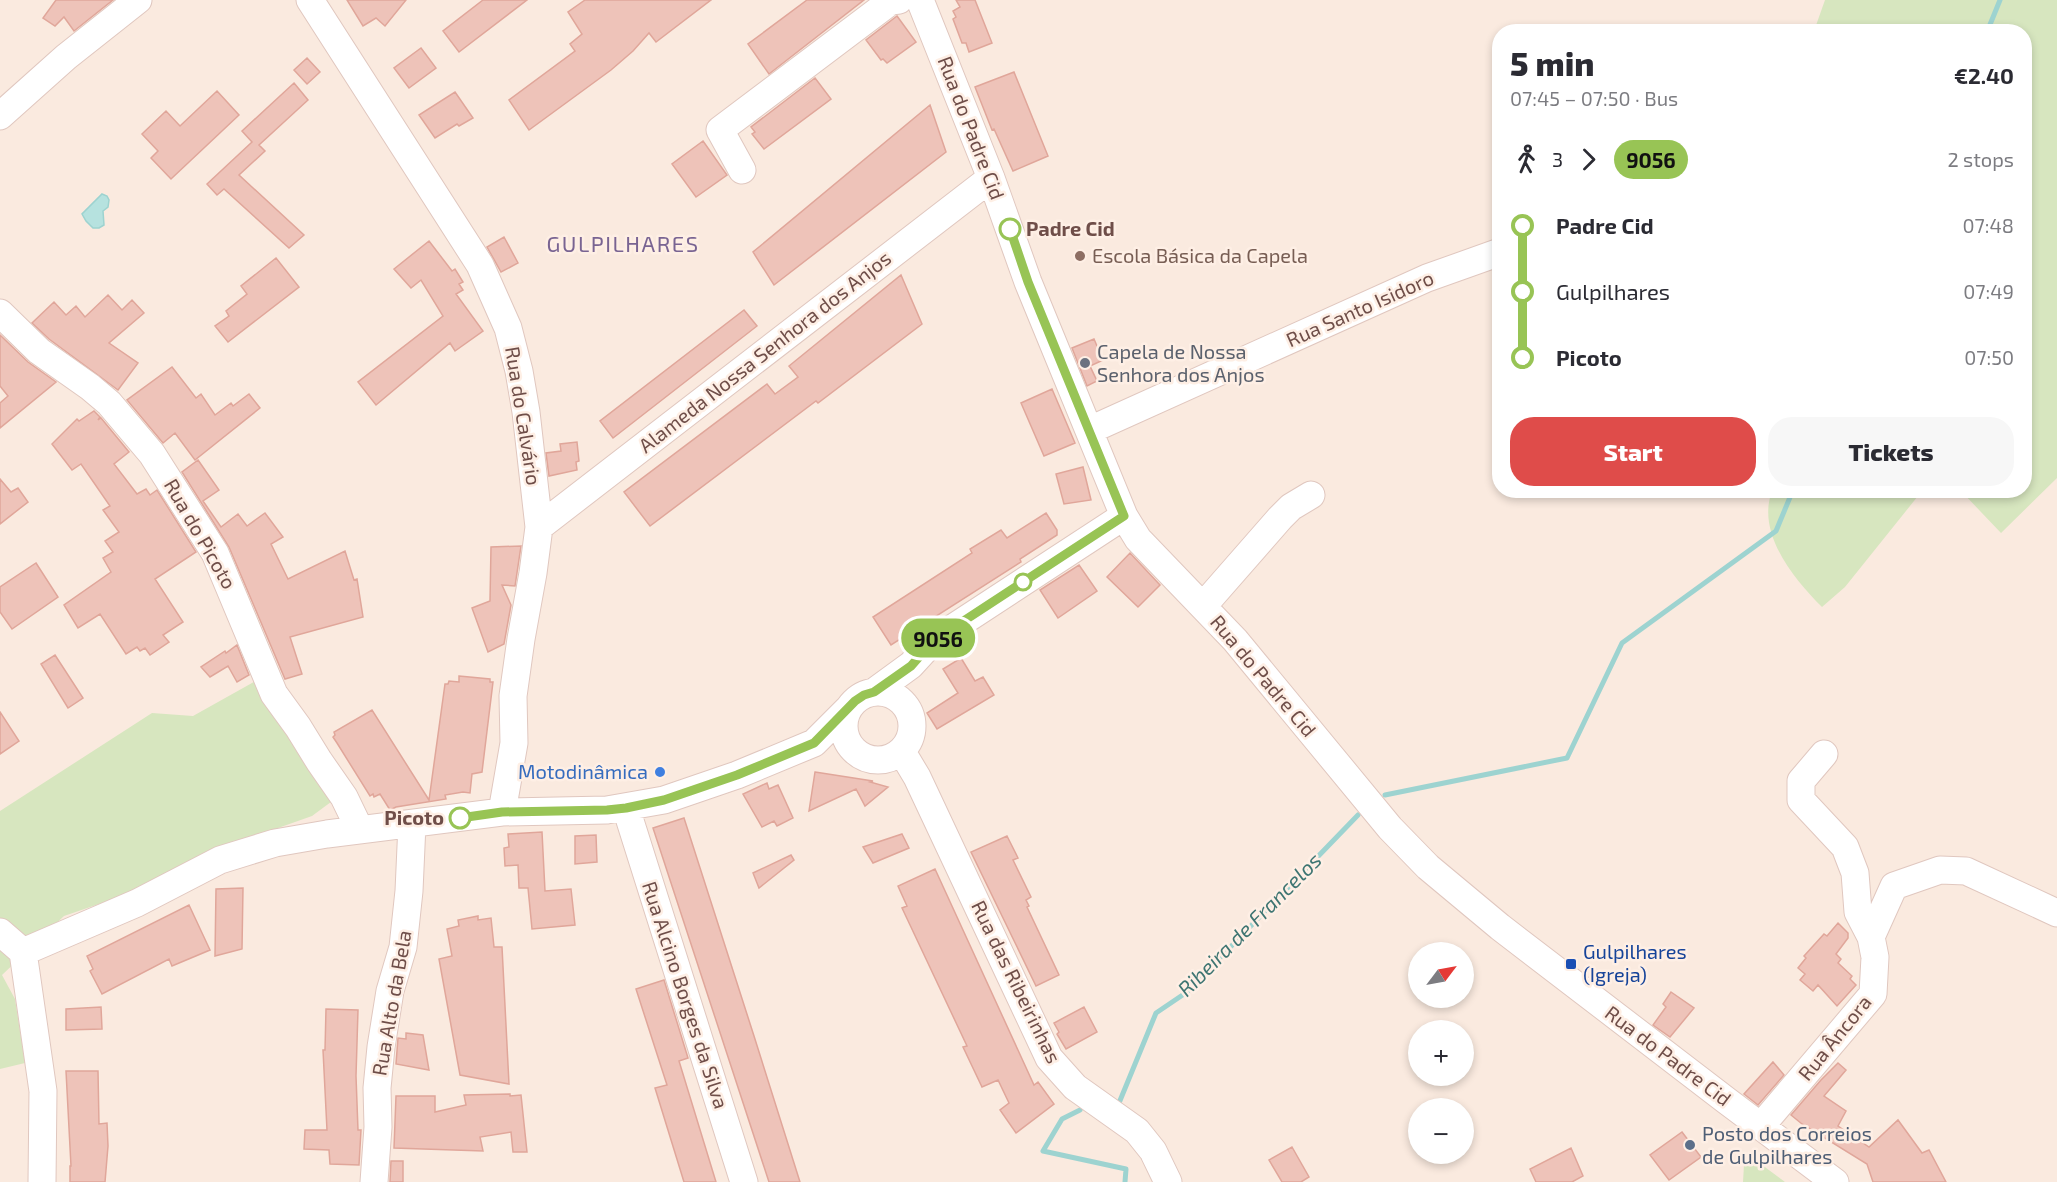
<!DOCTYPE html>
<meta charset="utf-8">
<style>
:root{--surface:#fff;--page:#f7f7f7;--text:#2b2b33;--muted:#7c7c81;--accent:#df4c4a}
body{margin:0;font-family:"Exo 2",sans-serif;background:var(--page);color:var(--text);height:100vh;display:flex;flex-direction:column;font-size:22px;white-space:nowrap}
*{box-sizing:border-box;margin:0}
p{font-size:20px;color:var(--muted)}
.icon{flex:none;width:33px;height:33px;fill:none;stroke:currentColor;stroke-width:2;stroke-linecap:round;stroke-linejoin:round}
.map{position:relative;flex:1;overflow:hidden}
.drawer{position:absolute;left:1492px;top:24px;width:540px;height:474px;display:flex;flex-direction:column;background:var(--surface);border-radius:24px;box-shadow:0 3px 9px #0003}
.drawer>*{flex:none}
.badge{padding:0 12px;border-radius:20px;font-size:21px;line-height:39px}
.needle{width:39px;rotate:58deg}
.buttons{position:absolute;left:1408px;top:942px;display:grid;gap:12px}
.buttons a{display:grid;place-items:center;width:66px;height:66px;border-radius:50%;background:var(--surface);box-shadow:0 3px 9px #0003;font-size:30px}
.map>.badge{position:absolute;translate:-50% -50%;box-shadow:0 0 0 3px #fff}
.legs{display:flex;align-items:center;gap:9px;height:66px;padding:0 18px;font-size:20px}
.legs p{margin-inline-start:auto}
.summary{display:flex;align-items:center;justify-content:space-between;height:102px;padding:0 18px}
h1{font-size:33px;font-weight:800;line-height:45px}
.action{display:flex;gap:12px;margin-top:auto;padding:12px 18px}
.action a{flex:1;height:69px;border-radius:24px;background:var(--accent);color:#fff;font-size:24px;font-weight:800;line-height:69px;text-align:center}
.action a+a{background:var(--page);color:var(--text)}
ul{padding:0 18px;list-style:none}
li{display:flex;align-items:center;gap:21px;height:66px;font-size:22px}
li i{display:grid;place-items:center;width:9px;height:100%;margin:0 8px;background:currentColor}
li i::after{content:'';width:15px;height:15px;margin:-8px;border:4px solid;border-radius:50%;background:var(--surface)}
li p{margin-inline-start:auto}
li:first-child i{background:linear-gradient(#0000 50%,currentColor 0)}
li:last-child i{background:linear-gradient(currentColor 50%,#0000 0)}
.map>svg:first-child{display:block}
.green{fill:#d7e6bf}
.water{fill:#b6e2df;stroke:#9dd3d0;stroke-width:1.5}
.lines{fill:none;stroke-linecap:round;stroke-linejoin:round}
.stream{stroke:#9dd3d0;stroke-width:5}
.building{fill:#eec3b9;stroke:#e0a69a;stroke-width:1.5}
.minor-casing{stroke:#e0c7bf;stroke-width:29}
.minor{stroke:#fff;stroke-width:27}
.line-1-casing{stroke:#fff;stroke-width:14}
.line-1{stroke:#98c455;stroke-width:9}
.stop-1-dot{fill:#fff;stroke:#98c455;stroke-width:3}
.education-dot{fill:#8d6e63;stroke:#feefe5;stroke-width:2}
.worship-dot{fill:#6b7280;stroke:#feefe5;stroke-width:2}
.shop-dot{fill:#3f7fe0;stroke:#feefe5;stroke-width:2}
.transit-dot{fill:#1a4fb4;stroke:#feefe5;stroke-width:2}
.service-dot{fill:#5c6f8a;stroke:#feefe5;stroke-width:2}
.labels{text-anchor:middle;stroke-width:5;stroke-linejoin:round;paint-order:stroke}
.street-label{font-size:20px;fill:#6f4e49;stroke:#feefe5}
.stop-label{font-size:20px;font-weight:bold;fill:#6f4e49;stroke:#feefe5;text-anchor:start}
.education-label{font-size:20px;fill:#785e54;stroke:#feefe5;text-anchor:start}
.worship-label{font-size:20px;fill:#5b616d;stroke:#feefe5;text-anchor:start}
.shop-label{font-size:20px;fill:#366cbe;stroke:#feefe5;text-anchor:end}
.transit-label{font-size:20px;fill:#164399;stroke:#feefe5;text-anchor:start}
.service-label{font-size:20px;fill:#4e5e75;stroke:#feefe5;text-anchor:start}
.water-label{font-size:21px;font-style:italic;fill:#3e7572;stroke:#feefe5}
.quarter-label{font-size:22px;letter-spacing:1.5px;fill:#796492;stroke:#feefe5}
</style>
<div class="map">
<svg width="2057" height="1182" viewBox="0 0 2057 1182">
<rect width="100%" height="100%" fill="#faeadf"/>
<path class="green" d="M 1825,0 L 2057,0 L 2057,478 L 2001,533 L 1961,491 L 2025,490 L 2025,32 L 1814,31 Z
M 1772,491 L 1772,490 L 1922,491 L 1845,587 L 1822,607 C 1794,579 1756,533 1772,491 Z
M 261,678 L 335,799 L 312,816 L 199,856 L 128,894 L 64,916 L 2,975 L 15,999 L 25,1063 L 0,1069 L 0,811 L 152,713 L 193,716 Z
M 1754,1159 L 1785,1182 L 1743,1182 L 1744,1165 L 1747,1160 Z"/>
<path class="water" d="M 102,194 L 107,196 L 109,200 L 108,207 L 103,211 L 104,225 L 99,228 L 93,228 L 86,221 L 82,214 Z"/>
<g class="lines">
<path class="stream" d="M 1987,32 L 2000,0
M 1385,795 L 1567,758 L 1622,643 L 1776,531 L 1793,490
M 1119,1103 L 1156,1013 L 1187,992 L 1358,815
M 1080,1110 L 1062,1119 L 1043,1151 L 1126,1169 L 1125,1182"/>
</g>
<path class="building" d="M 56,0 L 113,0 L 74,31 L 64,17 L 55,26 L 43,18 Z
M 347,0 L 406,0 L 385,26 L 376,18 L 363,26 Z
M 483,0 L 527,0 L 459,52 L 443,31 Z
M 585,0 L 711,0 L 656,42 L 649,33 L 633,51 L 611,70 L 529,130 L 509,100 L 575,51 L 570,44 L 582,34 L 568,12 Z
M 807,0 L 864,0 L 769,74 L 748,44 Z
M 956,0 L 975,0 L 992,43 L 969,52 L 966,43 L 962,43 L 953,19 L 956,17 L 953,11 L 960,7 Z
M 897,16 L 916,42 L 887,63 L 883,59 L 881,60 L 866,40 Z
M 421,48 L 436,68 L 409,88 L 394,68 Z
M 307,58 L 320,72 L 307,84 L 294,70 Z
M 1014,72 L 1048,156 L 1013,171 L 994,129 L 992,130 L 975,87 Z
M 815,78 L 831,99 L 764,149 L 752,134 L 755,132 L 751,127 Z
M 294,83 L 308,100 L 259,145 L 265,151 L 239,175 L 304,235 L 289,248 L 224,189 L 217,195 L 207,184 L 252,142 L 242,131 Z
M 217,91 L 239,115 L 171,179 L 151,158 L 158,151 L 142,134 L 166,111 L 180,126 Z
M 455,92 L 473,118 L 459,126 L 457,124 L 435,138 L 419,115 Z
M 930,105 L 946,152 L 774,285 L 753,252 Z
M 703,141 L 727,175 L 696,197 L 672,164 Z
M 504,237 L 518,263 L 501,272 L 487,247 Z
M 429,241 L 452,271 L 455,269 L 463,282 L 459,284 L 463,290 L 456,294 L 483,331 L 455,351 L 450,343 L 376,405 L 358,382 L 443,316 L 421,280 L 411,288 L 394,269 Z
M 276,258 L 299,287 L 228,342 L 215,326 L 229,316 L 226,311 L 247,294 L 241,286 Z
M 901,275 L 922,324 L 818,403 L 816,401 L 650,526 L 624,492 L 767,384 L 775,394 L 798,377 L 789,366 Z
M 108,295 L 122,310 L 132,300 L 144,313 L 109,343 L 138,363 L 118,390 L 49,339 L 32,323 L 54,302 L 66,315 L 76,306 L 85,317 Z
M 744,310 L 757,326 L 613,438 L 600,421 Z
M 0,335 L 28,362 L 56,382 L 0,428 L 0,403 L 8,396 L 0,386 Z
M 1094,339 L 1103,360 L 1090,366 L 1097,381 L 1087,386 L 1072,348 Z
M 172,367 L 196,398 L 201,394 L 215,415 L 231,403 L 233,406 L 249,394 L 260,408 L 195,460 L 175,433 L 163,443 L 127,400 Z
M 1052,389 L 1075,443 L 1044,456 L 1021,403 Z
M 94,411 L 100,417 L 98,420 L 101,418 L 129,452 L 114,464 L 137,494 L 146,489 L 150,495 L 157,490 L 196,552 L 155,579 L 183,622 L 163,635 L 169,642 L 150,655 L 145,648 L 140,651 L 137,647 L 126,654 L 100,614 L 78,628 L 64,605 L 111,572 L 103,558 L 113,552 L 105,541 L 119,532 L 103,510 L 110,506 L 81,464 L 72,470 L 52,444 L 77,419 L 79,421 Z
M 577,442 L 579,461 L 576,462 L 577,470 L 549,476 L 546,453 L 561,451 L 560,444 Z
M 198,460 L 219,490 L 203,501 L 221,527 L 238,514 L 247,526 L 265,513 L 283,537 L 271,544 L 288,579 L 345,551 L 354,580 L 357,579 L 363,617 L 290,637 L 302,674 L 285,679 L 229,547 L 182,472 Z
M 1083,467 L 1091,500 L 1064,504 L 1056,474 Z
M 0,479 L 11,492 L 18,488 L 28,502 L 0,524 Z
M 1046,513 L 1057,530 L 1057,535 L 1020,559 L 1021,562 L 891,645 L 873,617 L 972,553 L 970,549 L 1001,530 L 1007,538 Z
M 521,546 L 515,586 L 502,585 L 511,605 L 504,644 L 488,652 L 472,608 L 490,601 L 491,547 Z
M 1130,553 L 1160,585 L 1138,607 L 1107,577 Z
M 36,563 L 58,597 L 12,629 L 0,612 L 0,587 Z
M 1079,565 L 1097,591 L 1058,618 L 1040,590 Z
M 237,645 L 249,675 L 237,682 L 228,666 L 210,677 L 201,667 L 225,651 L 226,653 Z
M 55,655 L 83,698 L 68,708 L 41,664 Z
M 961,658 L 975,681 L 983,677 L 994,695 L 937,729 L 927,713 L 958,693 L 943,669 Z
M 459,676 L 490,679 L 490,682 L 493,682 L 482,772 L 472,774 L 470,793 L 463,792 L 445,795 L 446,799 L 396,807 L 390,810 L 380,794 L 374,797 L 373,794 L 370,796 L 337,743 L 333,737 L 335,735 L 334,732 L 372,710 L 429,800 L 445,684 L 448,684 L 449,681 L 459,682 Z
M 0,712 L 19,741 L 0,754 Z
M 815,772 L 873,781 L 870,782 L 888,787 L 865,806 L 856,789 L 809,811 Z
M 767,783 L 769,789 L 778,785 L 793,818 L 777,826 L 774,821 L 762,827 L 743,794 Z
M 684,818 L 754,1036 L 800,1182 L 769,1182 L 653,828 Z
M 542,832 L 545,891 L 571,889 L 575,925 L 532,929 L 528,888 L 519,888 L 518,865 L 505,866 L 504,848 L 509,847 L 508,834 Z
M 902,834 L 909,848 L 873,863 L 863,847 Z
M 596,835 L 597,862 L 575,864 L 575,836 Z
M 1007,836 L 1018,858 L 1013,860 L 1031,897 L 1026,900 L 1029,906 L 1027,907 L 1059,975 L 1036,986 L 971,852 Z
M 791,855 L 794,860 L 759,888 L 753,873 Z
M 935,869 L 1034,1085 L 1038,1082 L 1054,1104 L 1016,1133 L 1000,1110 L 1009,1103 L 998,1080 L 982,1087 L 963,1047 L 967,1046 L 902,908 L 907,906 L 898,886 Z
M 243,888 L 242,949 L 215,956 L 216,889 Z
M 189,905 L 210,950 L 172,966 L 169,959 L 102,994 L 90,971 L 93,969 L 87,956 Z
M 478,916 L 478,920 L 491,918 L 494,947 L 502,947 L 509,1084 L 460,1075 L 439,959 L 452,956 L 447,929 L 459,926 L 458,920 Z
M 1838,923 L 1848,933 L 1848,938 L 1836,954 L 1841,959 L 1838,963 L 1852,976 L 1850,979 L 1856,985 L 1837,1006 L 1818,985 L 1813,991 L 1800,980 L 1805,974 L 1798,968 L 1806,958 L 1804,956 L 1824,934 L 1827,936 Z
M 664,980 L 688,1058 L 679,1061 L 716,1182 L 684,1182 L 655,1088 L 667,1085 L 636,989 Z
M 1671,992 L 1694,1008 L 1670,1037 L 1653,1025 L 1666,1007 L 1663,1004 Z
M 101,1007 L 102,1029 L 66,1030 L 66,1009 Z
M 1084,1007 L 1097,1032 L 1066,1049 L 1057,1034 L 1059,1032 L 1054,1023 Z
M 326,1009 L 358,1010 L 356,1076 L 358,1130 L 361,1130 L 359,1165 L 330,1164 L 329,1150 L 304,1149 L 305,1130 L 327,1130 L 323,1050 L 325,1050 Z
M 406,1033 L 423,1035 L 429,1070 L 396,1064 L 398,1038 L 406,1039 Z
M 1773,1062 L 1784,1075 L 1758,1105 L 1744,1094 Z
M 1838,1063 L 1846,1070 L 1824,1096 L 1846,1111 L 1838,1126 L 1869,1147 L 1898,1120 L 1922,1153 L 1929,1150 L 1946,1182 L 1873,1182 L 1867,1164 L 1802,1124 L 1791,1115 L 1821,1080 Z
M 66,1071 L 98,1071 L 99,1124 L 107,1123 L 108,1146 L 105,1182 L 70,1182 L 70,1166 L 71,1166 Z
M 510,1094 L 510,1096 L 521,1095 L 527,1152 L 513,1152 L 511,1132 L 480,1137 L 483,1151 L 394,1148 L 396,1096 L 435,1096 L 435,1112 L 466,1105 L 464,1095 Z
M 1682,1132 L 1701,1157 L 1669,1180 L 1650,1155 Z
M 1292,1147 L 1309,1177 L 1301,1182 L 1282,1182 L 1269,1160 Z
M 1571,1148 L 1583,1176 L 1572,1182 L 1536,1182 L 1530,1169 Z
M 391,1161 L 403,1161 L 403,1182 L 390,1182 Z"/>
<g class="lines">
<defs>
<path id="minor" d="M 310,0 L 480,265 L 508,328 L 519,371 L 526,412 L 539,527 L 533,573 L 521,639 L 513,696 L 514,743 L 502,812
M 920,0 L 991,178 L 1028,282 L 1124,516 L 1138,539 L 1235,640 L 1390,828 L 1428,867 L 1500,927 L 1727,1101 L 1835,1182
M 0,116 L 66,57 L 138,0
M 742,170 L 720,130 L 891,1 L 899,0
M 0,313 L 39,351 L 90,387 L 109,403 L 152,454 L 215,553 L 274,694 L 298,727 L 319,761 L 344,797 L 360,830
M 1090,430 L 1427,278 L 1500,252
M 539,527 L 991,178
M 1203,606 L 1280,518 L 1291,507 L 1311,495
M844 726a34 34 0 1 1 68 0a34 34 0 1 1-68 0Z
M 874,692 L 911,665 L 933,641 L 1124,516
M 902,752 L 917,777 L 1049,1058 L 1075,1087 L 1137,1131 L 1153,1151 L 1168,1182
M 626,808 L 744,1182
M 0,932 L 23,952
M 1871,937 L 1894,886 L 1940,870 L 1966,871 L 2057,913
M 23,952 L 137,903 L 220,860 L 275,843 L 327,834 L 502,812 L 607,810 L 664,800 L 737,775 L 814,743 L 848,709
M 23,952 L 43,1091 L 42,1182
M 1761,1126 L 1873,994 L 1875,957 L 1871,937 L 1858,912 L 1855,873 L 1845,847 L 1801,800 L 1801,781 L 1824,754
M 374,1182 L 378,1127 L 377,1088 L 381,1047 L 390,991 L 403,947 L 409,891 L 412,824"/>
</defs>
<use href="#minor" class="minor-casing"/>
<use href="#minor" class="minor"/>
</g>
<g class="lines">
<defs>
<path id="line-1" d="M 460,818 L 502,812 L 607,810 L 626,808 L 664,800 L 737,775 L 814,743 L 855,701 L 864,695 L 874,692 L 911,666 L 933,641 L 1124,516 L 1028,282 L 1010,229"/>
</defs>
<use href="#line-1" class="line-1-casing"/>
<use href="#line-1" class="line-1"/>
</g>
<g class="stop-1-dot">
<circle cx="1010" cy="229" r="10"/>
<circle cx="1023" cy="582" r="8"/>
<circle cx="460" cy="818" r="10"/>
</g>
<circle class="education-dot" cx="1080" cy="256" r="6"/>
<circle class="worship-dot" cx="1085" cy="363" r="6"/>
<circle class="shop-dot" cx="660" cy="772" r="6"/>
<rect class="transit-dot" x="1565" y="958" width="12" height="12" rx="3"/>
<circle class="service-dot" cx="1690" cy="1145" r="6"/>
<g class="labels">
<g class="street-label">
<text transform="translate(971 128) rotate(69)" y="7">Rua do Padre Cid</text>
<text transform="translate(1360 309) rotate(-24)" y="7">Rua Santo Isidoro</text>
<text transform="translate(765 352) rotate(-38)" y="7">Alameda Nossa Senhora dos Anjos</text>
<text transform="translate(523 416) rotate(81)" y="7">Rua do Calvário</text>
<text transform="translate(200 534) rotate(60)" y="7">Rua do Picoto</text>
<text transform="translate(1263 676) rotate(50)" y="7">Rua do Padre Cid</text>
<text transform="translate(1016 982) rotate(64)" y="7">Rua das Ribeirinhas</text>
<text transform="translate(685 995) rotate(72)" y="7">Rua Alcino Borges da Silva</text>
<text transform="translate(392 1003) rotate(-80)" y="7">Rua Alto da Bela</text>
<text transform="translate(1835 1038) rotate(-51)" y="7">Rua Âncora</text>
<text transform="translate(1668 1056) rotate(37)" y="7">Rua do Padre Cid</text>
</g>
<g class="stop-label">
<text x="1026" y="236">Padre Cid</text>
<text x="444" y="825" text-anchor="end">Picoto</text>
</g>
<g class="education-label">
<text x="1092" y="263">Escola Básica da Capela</text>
</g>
<g class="worship-label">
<text x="1097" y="359">Capela de Nossa<tspan x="1097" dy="23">Senhora dos Anjos</tspan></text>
</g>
<g class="shop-label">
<text x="648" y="779">Motodinâmica</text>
</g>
<g class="transit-label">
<text x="1583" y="959">Gulpilhares<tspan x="1583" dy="23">(Igreja)</tspan></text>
</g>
<g class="service-label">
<text x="1702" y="1141">Posto dos Correios<tspan x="1702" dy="23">de Gulpilhares</tspan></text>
</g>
<g class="water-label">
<text transform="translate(1250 925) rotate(-45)" y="7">Ribeira de Francelos</text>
</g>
<g class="quarter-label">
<text x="623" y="252">GULPILHARES</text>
</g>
</g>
</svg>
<div class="buttons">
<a><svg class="needle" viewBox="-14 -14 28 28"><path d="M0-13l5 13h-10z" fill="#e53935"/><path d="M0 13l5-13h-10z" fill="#7c7c81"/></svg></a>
<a>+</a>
<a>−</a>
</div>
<b class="badge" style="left:938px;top:638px;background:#98c455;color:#111">9056</b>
<section class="drawer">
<div class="summary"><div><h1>5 min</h1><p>07:45 – 07:50 · Bus</p></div><b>€2.40</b></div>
<div class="legs"><svg class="icon" aria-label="walk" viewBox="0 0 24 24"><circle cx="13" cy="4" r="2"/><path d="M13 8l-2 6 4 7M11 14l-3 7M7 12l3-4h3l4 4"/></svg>3<svg class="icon" aria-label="forward" viewBox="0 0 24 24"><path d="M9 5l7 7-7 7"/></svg><b class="badge" style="background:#98c455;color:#111">9056</b><p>2 stops</p></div>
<ul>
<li><i style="color:#98c455"></i><b>Padre Cid</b><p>07:48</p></li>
<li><i style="color:#98c455"></i><span>Gulpilhares</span><p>07:49</p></li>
<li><i style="color:#98c455"></i><b>Picoto</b><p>07:50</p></li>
</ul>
<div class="action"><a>Start</a><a>Tickets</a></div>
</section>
</div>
